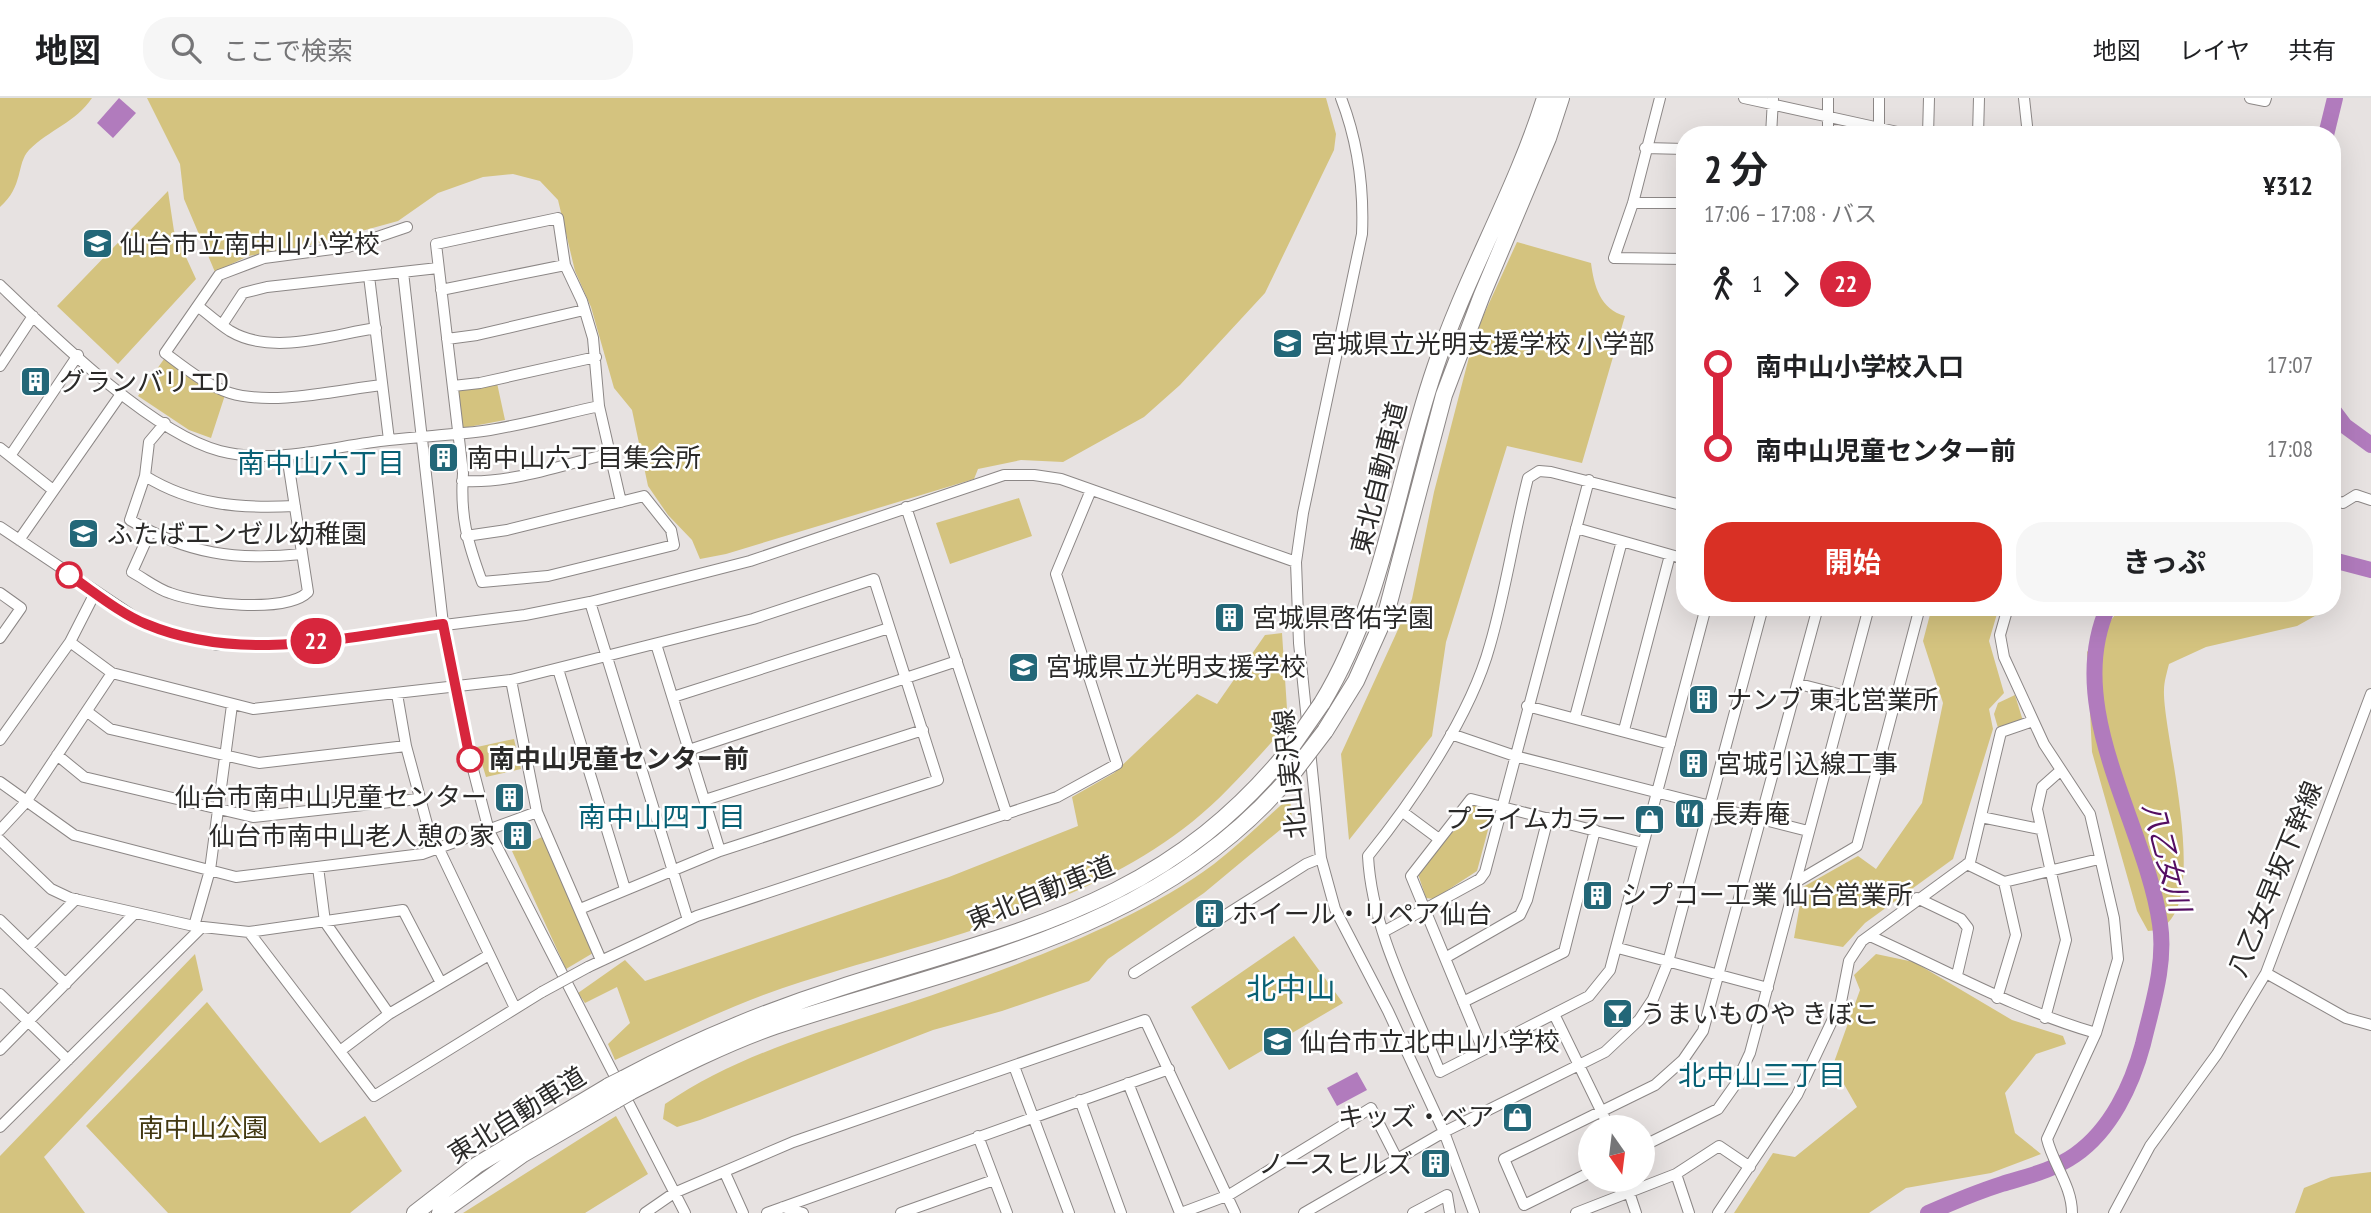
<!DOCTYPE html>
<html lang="ja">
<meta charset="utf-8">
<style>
:root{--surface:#fff;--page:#f6f6f6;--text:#202124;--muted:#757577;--line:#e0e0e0;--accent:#d93025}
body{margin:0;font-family:"PT Sans Narrow","Noto Sans JP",sans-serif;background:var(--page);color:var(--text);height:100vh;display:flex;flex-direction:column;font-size:26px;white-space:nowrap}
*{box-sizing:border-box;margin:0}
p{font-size:23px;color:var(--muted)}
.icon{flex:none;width:38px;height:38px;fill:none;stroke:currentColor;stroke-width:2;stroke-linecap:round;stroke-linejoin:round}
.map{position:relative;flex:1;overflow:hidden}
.panel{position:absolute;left:1676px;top:28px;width:665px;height:490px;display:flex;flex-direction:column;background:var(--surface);border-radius:28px;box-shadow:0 7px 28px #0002}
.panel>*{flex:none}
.badge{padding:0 14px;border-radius:23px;font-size:24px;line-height:46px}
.needle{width:46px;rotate:166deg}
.controls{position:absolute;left:1578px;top:1017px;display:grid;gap:14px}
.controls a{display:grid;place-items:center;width:77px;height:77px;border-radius:50%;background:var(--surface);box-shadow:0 7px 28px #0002;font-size:35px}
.map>.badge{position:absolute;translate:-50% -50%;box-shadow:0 0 0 4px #fff}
.legs{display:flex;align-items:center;gap:10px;height:77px;padding:0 28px;font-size:23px}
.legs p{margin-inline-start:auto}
.overview{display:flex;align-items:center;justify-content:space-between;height:119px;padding:0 28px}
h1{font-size:38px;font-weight:700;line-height:52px}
.cta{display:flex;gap:14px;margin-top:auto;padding:14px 28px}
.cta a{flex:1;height:80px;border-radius:28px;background:var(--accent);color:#fff;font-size:28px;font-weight:700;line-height:80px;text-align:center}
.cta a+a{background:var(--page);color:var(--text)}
ul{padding:0 28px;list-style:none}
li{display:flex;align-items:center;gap:24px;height:84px;font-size:26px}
li i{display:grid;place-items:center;width:10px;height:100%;margin:0 9px;background:currentColor}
li i::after{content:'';width:18px;height:18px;margin:-9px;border:5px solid;border-radius:50%;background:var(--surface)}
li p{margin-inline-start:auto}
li:first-child i{background:linear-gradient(#0000 50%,currentColor 0)}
li:last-child i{background:linear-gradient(currentColor 50%,#0000 0)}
header{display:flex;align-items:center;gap:42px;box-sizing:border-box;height:98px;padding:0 35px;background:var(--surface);border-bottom:2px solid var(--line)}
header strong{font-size:33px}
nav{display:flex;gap:38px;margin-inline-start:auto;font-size:24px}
.search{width:490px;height:63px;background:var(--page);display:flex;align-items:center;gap:18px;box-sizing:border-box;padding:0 24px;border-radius:28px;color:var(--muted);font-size:26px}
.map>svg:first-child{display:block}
.green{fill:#d4c37f}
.water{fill:#b17bbd}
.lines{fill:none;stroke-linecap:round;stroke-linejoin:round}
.river{stroke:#b17bbd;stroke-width:16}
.minor-casing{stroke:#8c8786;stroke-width:12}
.highway-casing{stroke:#8c8786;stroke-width:18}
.minor{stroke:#fff;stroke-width:10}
.highway{stroke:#fff;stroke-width:16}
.minor-bridge-casing{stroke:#8c8786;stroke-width:12;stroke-linecap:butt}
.highway-bridge-casing{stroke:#8c8786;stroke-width:18;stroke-linecap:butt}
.minor-bridge{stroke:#fff;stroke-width:10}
.highway-bridge{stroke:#fff;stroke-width:16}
.line-1-casing{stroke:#fff;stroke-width:16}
.line-1{stroke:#d7263d;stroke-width:10}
.stop-1-dot{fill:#fff;stroke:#d7263d;stroke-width:3.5}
.labels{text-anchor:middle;stroke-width:5;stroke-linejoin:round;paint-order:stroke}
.poi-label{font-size:26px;fill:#2b2a29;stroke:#fff;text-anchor:start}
.street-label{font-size:26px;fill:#2b2a29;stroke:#fff}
.stop-label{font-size:26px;font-weight:bold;fill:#2b2a29;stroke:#fff;text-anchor:start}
.park-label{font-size:26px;fill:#423811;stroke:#fff}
.neighbourhood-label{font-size:28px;fill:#086175;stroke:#fff}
.water-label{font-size:28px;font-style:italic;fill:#540e62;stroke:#fff}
.quarter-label{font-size:30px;fill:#086175;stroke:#fff}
</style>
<header>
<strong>地図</strong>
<div class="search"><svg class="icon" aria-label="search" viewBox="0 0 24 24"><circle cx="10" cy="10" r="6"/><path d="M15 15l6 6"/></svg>ここで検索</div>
<nav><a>地図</a><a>レイヤ</a><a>共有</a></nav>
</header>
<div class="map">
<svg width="2371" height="1115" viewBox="0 0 2371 1115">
<rect width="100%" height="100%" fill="#e7e2e1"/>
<path class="green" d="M 0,0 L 92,0 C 76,24 49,32 29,52 C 16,66 24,88 0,109 Z
M 147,0 L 1326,0 L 1336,36 L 1334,52 L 1265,195 L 1180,287 L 1144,319 L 1063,364 L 1021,362 L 978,371 L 974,381 L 726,456 L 700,461 L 692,442 L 668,417 L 648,388 L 632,312 L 614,290 L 591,209 L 575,173 L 558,102 L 540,83 L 513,76 L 483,79 L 438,95 L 398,123 L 300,150 L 248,158 L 215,174 L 184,101 L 180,66 Z
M 168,93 L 174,133 L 196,181 L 118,266 L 57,208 Z
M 1517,144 L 1591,165 C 1594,188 1600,211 1625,218 L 1582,365 L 1507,348 L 1446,544 L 1432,638 L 1349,742 L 1341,656 L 1412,501 L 1434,394 L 1475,236 Z
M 164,261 L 225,297 L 211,340 L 189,332 L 138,298 Z
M 497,285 L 505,322 L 463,330 L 457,293 Z
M 1019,400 L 1032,438 L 950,466 L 936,425 Z
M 1932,509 L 1999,509 L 1989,543 L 2004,595 L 1989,611 L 1993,631 L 1953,761 L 1865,825 L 1843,849 L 1794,840 L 1803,789 L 1858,758 L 1876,771 L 1922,705 L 1943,605 L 1923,543 Z
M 2121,509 L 2331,509 L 2297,528 L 2206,549 L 2169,566 C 2167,574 2164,584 2164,592 C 2162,636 2219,830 2148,833 L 2137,813 L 2092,654 L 2087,554 Z
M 1282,535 L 1288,626 C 1254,663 1223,701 1183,731 C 1073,814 930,843 801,884 C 737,904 675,935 615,962 L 608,946 L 630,925 L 617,889 L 585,905 L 578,895 L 625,862 L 645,883 L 949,779 L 1078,728 L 1072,699 L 1114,675 L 1197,596 L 1217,606 L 1265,537 Z
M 2015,597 L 2023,623 L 1998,630 L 1994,616 L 1998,605 Z
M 514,641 L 521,671 L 486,679 L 477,649 Z
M 1290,699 L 1292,722 L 1204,795 L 1108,861 L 1089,883 L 1002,913 L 933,932 L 700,1022 L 677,1029 L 663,1021 L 665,1006 C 753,946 857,925 955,889 C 1041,858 1141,820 1214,766 C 1240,746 1265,721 1290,699 Z
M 1476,706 L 1490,708 L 1493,713 L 1477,773 L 1434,801 L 1426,800 L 1418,776 L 1467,707 Z
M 542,739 L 593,855 L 566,871 L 512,753 Z
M 1294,838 L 1343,905 L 1229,972 L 1191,909 Z
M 195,856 L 203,892 L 44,1059 L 85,1115 L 0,1115 L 0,1058 Z
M 1876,856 L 1914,864 L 2012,922 L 2063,938 L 2066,946 L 2036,956 L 2005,995 L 2015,1035 L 2041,1056 L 1991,1075 L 1906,1090 L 1869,1115 L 1734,1115 L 1773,1055 L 1795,1059 L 1857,1009 L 1833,967 L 1860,892 L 1854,877 Z
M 207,904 L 320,1045 L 365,1018 L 402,1073 L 350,1115 L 168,1115 L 86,1028 Z
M 616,1018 L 648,1076 L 585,1115 L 463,1115 Z
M 2371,1074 L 2371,1115 L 2295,1115 L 2304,1090 L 2331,1079 Z"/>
<path class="water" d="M 119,0 L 136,15 L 113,40 L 97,25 Z
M 1357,974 L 1367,992 L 1337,1008 L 1327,990 Z"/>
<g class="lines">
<path class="river" d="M 2326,37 L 2335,0
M 2333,312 L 2345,328 L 2371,347
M 2333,462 L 2371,472
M 1928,1115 C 1953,1104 1977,1094 2002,1086 C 2028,1078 2052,1073 2075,1057 C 2111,1032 2132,987 2143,946 C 2152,908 2166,866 2160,826 C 2146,726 2062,611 2108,509"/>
<defs>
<path id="minor" d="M 1341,0 C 1358,44 1364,89 1362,136 L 1303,415 L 1296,464 L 1299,545 L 1321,760 L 1335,811 L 1388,913 L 1444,1034 L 1474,1115
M 1660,0 L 1633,105 L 1614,160 L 1685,161
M 1744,0 L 1911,37
M 2024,0 L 2028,37
M 2250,0 L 2265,3 L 2266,0
M 1879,34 L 1879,0
M 1771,37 L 1773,1
M 1828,37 L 1828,0
M 1928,37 L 1929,0
M 1978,37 L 1979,0
M 1645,50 L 1685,51
M 1633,105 L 1685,105
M 403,174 L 443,526 L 467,648 L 489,733 L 685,1115
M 369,178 L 389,342
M 0,187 C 52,237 151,335 220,353 C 276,367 333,348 389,342 C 422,338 456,337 490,332 C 526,326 563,316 599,308
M 441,192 L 565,167
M 199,209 C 209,217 219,226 230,233 C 272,258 330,237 376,230
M 222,227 L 243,195 L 267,189 L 438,170
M 447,241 L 477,237 L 584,212
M 0,268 L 33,218
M 382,287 C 338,292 272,308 230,295 C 206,287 185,270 165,255 L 219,177 L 264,160 L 348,149 L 407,129
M 453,288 L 480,285 L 596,259
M 165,325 L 149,344 L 145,378 L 130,422 C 187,456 237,463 302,456
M 0,350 L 53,392
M 10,358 L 78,257
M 145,378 C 192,407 241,411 295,408
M 462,383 C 511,386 561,367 608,356
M 2333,402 L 2343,405 L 2356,397 L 2371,402
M 1685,408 L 1551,374 L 1539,373 L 1528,380 C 1514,435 1506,492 1490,547 C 1471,617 1414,701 1368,758 C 1372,834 1412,905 1440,974 L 1589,898 L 1610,872 L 1706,509
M 906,409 L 1007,717
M 0,429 L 145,526 L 217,547 L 284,547 L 525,517 L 590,504 L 750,463 L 1004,377 L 1034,377 L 1061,381 L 1296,464
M 1576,430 L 1685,461
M 150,434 L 132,474 C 145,481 157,491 170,495 C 199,506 286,516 308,494 L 287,357
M 466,438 L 507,432 L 644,398 L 671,432 L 674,447 L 548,478 L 482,484 C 467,443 460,418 463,375 L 436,146 L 558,120 L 565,167 L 582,203 L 593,240 L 599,308 L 621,404
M 19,442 L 121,296
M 0,495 L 21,510 L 0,540
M 590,504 L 688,822
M 2008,509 L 2000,537 L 2004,559 L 2044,646 L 2090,716 L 2114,820 L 2118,861 L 2096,935 L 2047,1041 C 2053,1066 2072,1088 2072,1115
M 70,544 L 112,575 L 253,611 L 511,582 L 753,521 L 874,481 L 938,682 L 720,753 L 580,811
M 656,546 L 720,753
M 558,571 L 625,791
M 511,582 L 537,714 L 601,862
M 1799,586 L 1893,610
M 397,596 L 406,648 L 427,726 L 515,910
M 673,599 L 889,530
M 1527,608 L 1670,646
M 89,615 L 110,631 L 259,665 L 406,648
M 1575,619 L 1622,443
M 1624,632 L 1670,457
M 1451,636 L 1515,658 L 1808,733
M 0,642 L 70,544 L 95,495
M 689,652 L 957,563
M 57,657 L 84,679 L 253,719 L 418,701
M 0,684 L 74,737 L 236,779 L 422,756 L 537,714
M 705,702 L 923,632
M 1404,715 L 1439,741
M 1981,719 L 2040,731
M 0,732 L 26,704 L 112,575
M 0,742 L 51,791 L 70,800 L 194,828 L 249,834 L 403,812 L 441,885
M 1967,766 L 2004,784 L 2099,761
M 318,769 L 325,824 L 389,916
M 1796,784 L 1857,748 L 1920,509
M 1917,800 L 1961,821 L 1968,830 L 1957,877
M 0,822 L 66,886
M 194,828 L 210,772 L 232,607
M 249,834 L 374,998 L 542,894
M 1383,834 L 1480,781 L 1485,774 L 1589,382
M 1870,838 C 1946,872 2016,912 2096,935
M 28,849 L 76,801
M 1618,850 L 1768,890
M 1445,860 L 1520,817 L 1527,802 L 1548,720
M 588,869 L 697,818 L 1057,699 L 1117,666 L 1056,476 L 1091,392
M 1134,875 L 1306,766 L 1321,760
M 2266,875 L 2346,920 L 2371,927
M 0,896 L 68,962
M 1997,900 L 2016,837 L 2004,784
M 1463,904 L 1564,854 L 1595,732
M 1554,916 L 1609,1029
M 2045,920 L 2066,842 L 2037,711 L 2042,689 L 2060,673
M 0,952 L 135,815
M 1483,952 L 1411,778 L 1471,701 L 1643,745
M 340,953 L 389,916 L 489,857
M 1014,968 L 1069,1115
M 1128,985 L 1180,1115
M 1080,1002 L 1121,1115
M 0,1029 L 202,829
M 978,1038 L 1007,1115
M 1643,1048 L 1718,1011 L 1735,987 L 1750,955 L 1869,509
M 1591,1074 L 1524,1107 L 1504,1061 L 1655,987 L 1683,962 L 1703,933 L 1818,509
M 725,1075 L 743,1115
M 1676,1076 L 1689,1115
M 1629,1094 L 1636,1115
M 783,1109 L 803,1115
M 645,1115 L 674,1095 L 793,1044 L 1145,922 L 1235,1115
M 767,1115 L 1169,971
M 901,1115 L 994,1082
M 1181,1115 L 1229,1097 L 1371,1010 L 1397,1061
M 1304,1115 L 1444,1034 L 1605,954 L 1639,922 L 1653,901 L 1668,864 L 1763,509
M 1413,1115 L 1447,1097 L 1450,1115
M 1576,1115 L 1676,1076 L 1719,1048 L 1750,1069
M 1718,1115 L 1797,997 L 1841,904 L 1849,863 L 1862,843 L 1970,764 L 2001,634 L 2033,623
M 2114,1115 L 2150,1048 L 2217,956 L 2266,875 L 2371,596"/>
<path id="highway" d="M 1322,605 C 1385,501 1396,383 1435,270 C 1466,177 1516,93 1545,0
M 1325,633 L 1356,583 L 1386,516 L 1444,297 L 1482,197 L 1548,40 L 1561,0
M 623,981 C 692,944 764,914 839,890 C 1019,832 1163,808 1290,651
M 630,994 C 677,970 726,945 775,928 C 964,865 1163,835 1296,671
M 415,1115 L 477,1067 L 609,988
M 440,1115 L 523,1056 L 616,1002"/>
</defs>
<use href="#minor" class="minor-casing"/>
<use href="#highway" class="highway-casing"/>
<use href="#minor" class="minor"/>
<use href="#highway" class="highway"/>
<defs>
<path id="minor-bridge" d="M 542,894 L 588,869"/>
<path id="highway-bridge" d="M 1290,651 L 1322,605
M 1296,671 L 1325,633
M 609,988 L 623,981
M 616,1002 L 630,994"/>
</defs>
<use href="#minor-bridge" class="minor-bridge-casing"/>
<use href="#highway-bridge" class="highway-bridge-casing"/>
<use href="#minor-bridge" class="minor-bridge"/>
<use href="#highway-bridge" class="highway-bridge"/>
</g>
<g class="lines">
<defs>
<path id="line-1" d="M 69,477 C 93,493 119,515 146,526 C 241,566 345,539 443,526 L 470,661"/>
</defs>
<use href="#line-1" class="line-1-casing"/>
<use href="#line-1" class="line-1"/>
</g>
<defs>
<symbol id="school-square" viewBox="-11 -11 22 22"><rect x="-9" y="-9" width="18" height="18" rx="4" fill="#236778" stroke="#fff"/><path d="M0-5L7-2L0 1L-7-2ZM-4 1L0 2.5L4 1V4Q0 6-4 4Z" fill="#fff"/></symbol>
<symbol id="building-square" viewBox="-11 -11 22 22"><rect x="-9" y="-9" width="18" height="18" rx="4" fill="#236778" stroke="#fff"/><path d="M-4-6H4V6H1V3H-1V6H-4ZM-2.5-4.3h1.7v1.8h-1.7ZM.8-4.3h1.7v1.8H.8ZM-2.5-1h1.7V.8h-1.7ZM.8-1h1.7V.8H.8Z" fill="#fff"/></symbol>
<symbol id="restaurant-square" viewBox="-11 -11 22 22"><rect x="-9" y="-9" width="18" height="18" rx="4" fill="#236778" stroke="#fff"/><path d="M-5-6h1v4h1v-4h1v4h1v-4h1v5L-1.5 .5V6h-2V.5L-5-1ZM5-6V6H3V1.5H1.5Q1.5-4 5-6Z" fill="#fff"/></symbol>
<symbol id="shop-square" viewBox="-11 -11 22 22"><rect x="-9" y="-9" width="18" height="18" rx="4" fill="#236778" stroke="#fff"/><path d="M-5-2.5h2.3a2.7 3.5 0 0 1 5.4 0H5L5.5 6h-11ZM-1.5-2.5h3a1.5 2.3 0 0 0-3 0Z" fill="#fff"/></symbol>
<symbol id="bar-square" viewBox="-11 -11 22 22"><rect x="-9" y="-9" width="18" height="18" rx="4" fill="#236778" stroke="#fff"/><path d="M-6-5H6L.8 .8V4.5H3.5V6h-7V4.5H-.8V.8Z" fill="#fff"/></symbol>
</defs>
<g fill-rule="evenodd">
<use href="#school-square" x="80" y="128" width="35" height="35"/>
<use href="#school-square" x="1270" y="228" width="35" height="35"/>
<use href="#building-square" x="18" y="266" width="35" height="35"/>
<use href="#building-square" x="426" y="342" width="35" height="35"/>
<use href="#school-square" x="66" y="418" width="35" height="35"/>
<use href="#building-square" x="1212" y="502" width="35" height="35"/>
<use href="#school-square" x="1006" y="552" width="35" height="35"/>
<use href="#building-square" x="1686" y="584" width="35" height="35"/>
<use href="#building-square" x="1676" y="648" width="35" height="35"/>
<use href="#building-square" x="492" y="682" width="35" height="35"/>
<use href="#restaurant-square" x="1672" y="698" width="35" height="35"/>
<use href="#shop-square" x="1632" y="704" width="35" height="35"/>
<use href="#building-square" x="500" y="720" width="35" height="35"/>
<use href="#building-square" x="1580" y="780" width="35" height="35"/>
<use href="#building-square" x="1192" y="798" width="35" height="35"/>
<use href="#bar-square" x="1600" y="898" width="35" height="35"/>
<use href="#school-square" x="1260" y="926" width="35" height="35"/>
<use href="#shop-square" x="1500" y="1002" width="35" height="35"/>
<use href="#building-square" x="1418" y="1048" width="35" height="35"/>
</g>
<g class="stop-1-dot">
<circle cx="69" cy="477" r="12"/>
<circle cx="470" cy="661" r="12"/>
</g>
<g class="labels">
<g class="poi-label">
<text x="120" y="155">仙台市立南中山小学校</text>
<text x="1311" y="255">宮城県立光明支援学校 小学部</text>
<text x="59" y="293">グランバリエD</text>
<text x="467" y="369">南中山六丁目集会所</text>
<text x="107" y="445">ふたばエンゼル幼稚園</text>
<text x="1252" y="529">宮城県啓佑学園</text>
<text x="1046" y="578">宮城県立光明支援学校</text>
<text x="1726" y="611">ナンブ 東北営業所</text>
<text x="1716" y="675">宮城引込線工事</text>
<text x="487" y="708" text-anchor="end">仙台市南中山児童センター</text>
<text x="1712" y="725">長寿庵</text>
<text x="1627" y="730" text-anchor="end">プライムカラー</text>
<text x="495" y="747" text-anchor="end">仙台市南中山老人憩の家</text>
<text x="1621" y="806">シプコー工業 仙台営業所</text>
<text x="1232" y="825">ホイール・リペア仙台</text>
<text x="1640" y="925">うまいものや きぼこ</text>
<text x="1300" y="953">仙台市立北中山小学校</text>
<text x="1494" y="1028" text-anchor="end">キッズ・ベア</text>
<text x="1413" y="1075" text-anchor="end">ノースヒルズ</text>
</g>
<g class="street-label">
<text transform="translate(1379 380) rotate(-76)" y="9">東北自動車道</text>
<text transform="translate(1290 676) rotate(-96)" y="9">北山実沢線</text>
<text transform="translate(2275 781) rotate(-68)" y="9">八乙女早坂下幹線</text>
<text transform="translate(1041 795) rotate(-22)" y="9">東北自動車道</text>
<text transform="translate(517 1017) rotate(-32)" y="9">東北自動車道</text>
</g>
<g class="stop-label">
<text x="489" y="670">南中山児童センター前</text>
</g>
<g class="park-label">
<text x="203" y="1039">南中山公園</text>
</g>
<g class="neighbourhood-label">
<text x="321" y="375">南中山六丁目</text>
<text x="662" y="729">南中山四丁目</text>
<text x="1762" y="987">北中山三丁目</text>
</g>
<g class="water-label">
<text transform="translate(2167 759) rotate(75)" y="10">八乙女川</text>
</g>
<g class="quarter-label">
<text x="1291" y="901">北中山</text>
</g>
</g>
</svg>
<div class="controls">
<a><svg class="needle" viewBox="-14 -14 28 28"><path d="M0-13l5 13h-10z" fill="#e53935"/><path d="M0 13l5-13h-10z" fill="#757577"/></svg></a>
</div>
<b class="badge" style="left:316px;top:543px;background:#d7263d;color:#fff">22</b>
<section class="panel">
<div class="overview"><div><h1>2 分</h1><p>17:06 – 17:08 · バス</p></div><b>¥312</b></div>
<div class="legs"><svg class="icon" aria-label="walk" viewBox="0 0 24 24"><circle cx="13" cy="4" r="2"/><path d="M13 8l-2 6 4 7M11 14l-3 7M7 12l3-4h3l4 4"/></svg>1<svg class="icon" aria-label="forward" viewBox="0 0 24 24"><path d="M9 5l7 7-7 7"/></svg><b class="badge" style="background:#d7263d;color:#fff">22</b></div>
<ul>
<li><i style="color:#d7263d"></i><b>南中山小学校入口</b><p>17:07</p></li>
<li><i style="color:#d7263d"></i><b>南中山児童センター前</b><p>17:08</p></li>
</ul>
<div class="cta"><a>開始</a><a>きっぷ</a></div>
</section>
</div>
